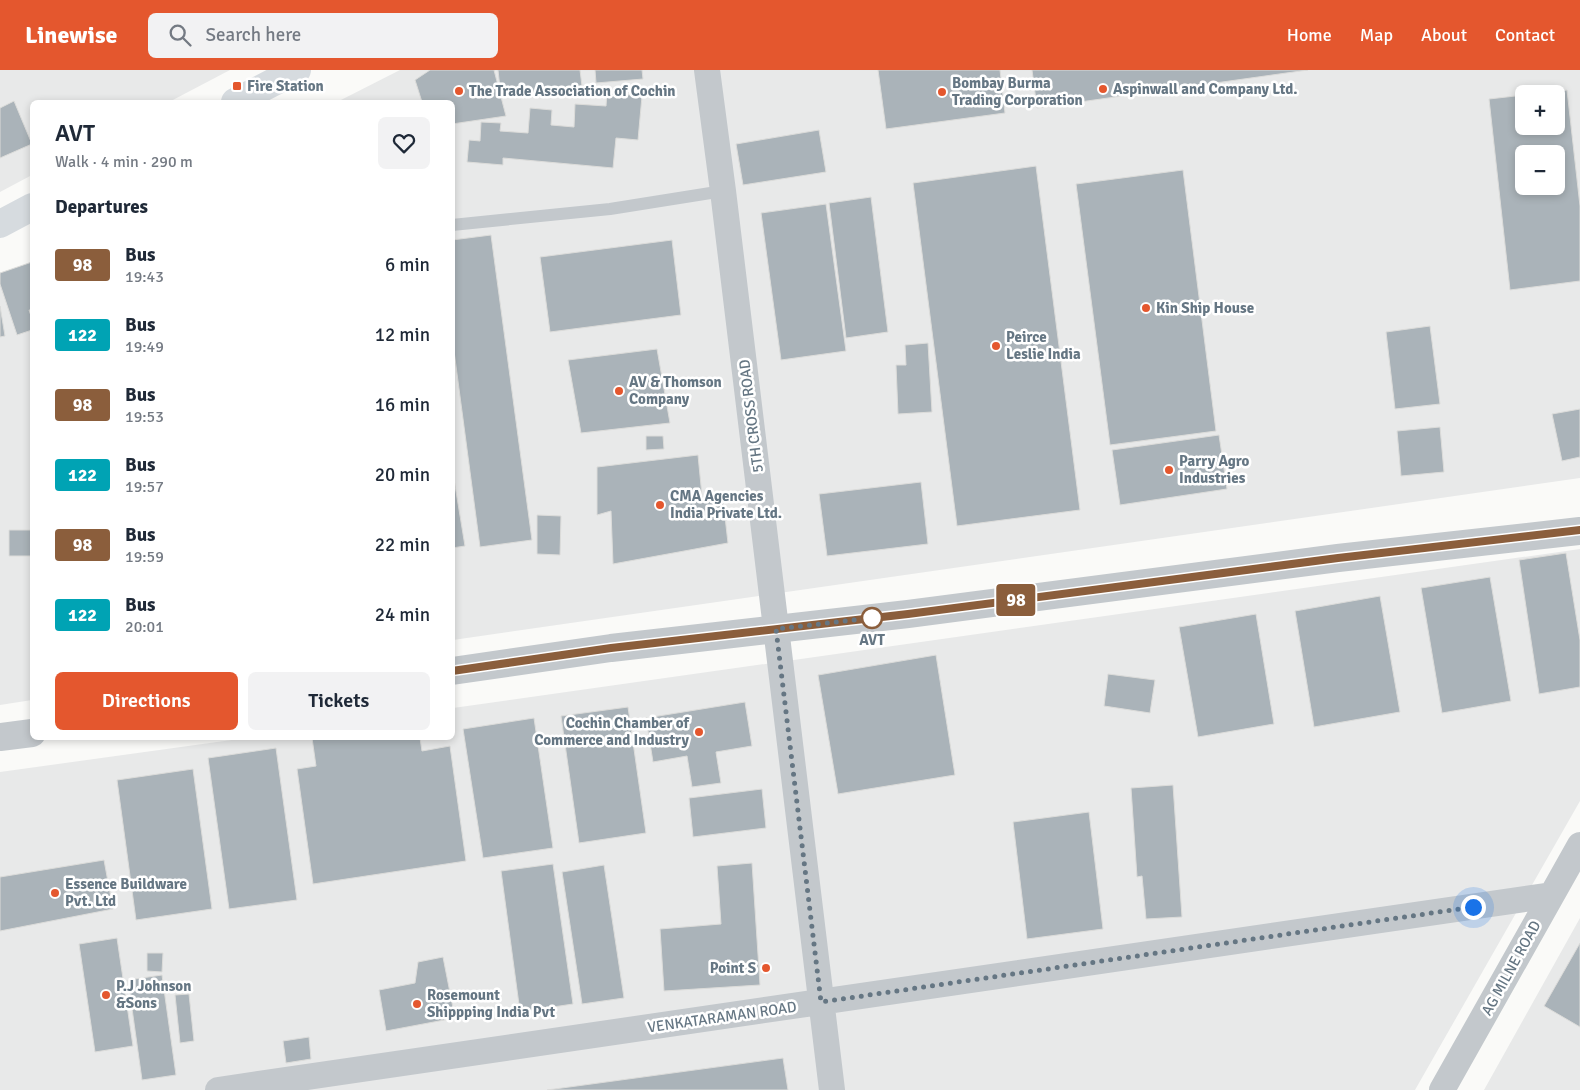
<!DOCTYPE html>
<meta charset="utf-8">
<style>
:root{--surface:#fff;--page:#f2f2f3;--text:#1f2937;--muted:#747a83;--accent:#e4572e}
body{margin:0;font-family:Signika,sans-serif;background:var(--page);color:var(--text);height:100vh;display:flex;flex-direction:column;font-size:19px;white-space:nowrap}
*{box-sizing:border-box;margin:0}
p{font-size:16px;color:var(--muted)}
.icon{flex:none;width:28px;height:28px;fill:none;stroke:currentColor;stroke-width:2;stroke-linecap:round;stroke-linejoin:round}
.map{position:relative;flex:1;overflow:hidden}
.panel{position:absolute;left:30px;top:30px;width:425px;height:640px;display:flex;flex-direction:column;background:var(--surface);border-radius:8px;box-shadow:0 2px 8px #0003}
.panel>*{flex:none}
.badge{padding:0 10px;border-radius:4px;font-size:18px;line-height:32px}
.tools{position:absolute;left:1515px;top:15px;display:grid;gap:10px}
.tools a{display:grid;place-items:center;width:50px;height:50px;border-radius:8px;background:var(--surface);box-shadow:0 2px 8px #0003;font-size:25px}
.you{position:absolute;width:25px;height:25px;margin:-12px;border:4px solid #fff;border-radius:50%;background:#1a73e8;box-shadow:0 0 0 8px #1a73e833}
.map>.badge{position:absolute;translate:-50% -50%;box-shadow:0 0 0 2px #fff}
h2{padding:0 25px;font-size:19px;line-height:45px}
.round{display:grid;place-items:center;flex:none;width:52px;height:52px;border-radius:8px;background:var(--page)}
.summary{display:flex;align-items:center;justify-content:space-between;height:85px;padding:0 25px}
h1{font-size:24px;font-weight:600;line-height:38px}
.cta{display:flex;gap:10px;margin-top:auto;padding:10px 25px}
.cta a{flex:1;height:58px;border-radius:8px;background:var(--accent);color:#fff;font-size:20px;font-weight:600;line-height:58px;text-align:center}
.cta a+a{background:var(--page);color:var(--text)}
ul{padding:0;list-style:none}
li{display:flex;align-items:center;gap:15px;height:70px;padding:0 25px}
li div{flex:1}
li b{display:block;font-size:19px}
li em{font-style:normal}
li .badge{min-width:55px;font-weight:700;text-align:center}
header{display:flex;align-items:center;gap:30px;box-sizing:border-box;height:70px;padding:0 25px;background:var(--accent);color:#fff}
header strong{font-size:24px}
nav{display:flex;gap:28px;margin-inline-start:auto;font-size:18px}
.search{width:350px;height:45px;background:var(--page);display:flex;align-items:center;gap:12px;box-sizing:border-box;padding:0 18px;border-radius:8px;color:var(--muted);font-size:19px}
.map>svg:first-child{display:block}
.built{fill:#e8e9e9;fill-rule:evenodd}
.building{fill:#aab3b9;stroke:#dcdcda;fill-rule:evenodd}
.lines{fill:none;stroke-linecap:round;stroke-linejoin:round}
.service{stroke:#c3c8cc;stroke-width:12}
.minor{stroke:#c3c8cc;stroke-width:26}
.tertiary{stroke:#c3c8cc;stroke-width:28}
.trunk{stroke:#d6dbdf;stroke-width:28}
.line-casing{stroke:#fff;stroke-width:11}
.line{stroke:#8b5e3c;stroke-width:8}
.walk{stroke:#657683;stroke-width:5;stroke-dasharray:0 9}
.poi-dot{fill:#e4572e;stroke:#fff;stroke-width:2}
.stop-dot{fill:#fff;stroke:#8b5e3c;stroke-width:2.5}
.labels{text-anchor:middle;stroke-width:5;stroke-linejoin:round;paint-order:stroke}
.poi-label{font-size:15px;font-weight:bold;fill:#657683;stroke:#fff;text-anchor:start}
.street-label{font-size:15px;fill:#657683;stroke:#fff}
.stop-label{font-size:15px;font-weight:bold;fill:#657683;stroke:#fff}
</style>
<header>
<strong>Linewise</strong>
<div class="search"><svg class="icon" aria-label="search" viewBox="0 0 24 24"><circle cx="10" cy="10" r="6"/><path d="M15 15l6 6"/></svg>Search here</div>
<nav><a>Home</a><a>Map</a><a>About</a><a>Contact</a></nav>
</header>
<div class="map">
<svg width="1580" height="1020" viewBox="0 0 1580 1020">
<rect width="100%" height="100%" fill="#fafaf8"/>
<path class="built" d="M 0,0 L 230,0 L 169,32 L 32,32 L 32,105 L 0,122 Z
M 400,0 L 1580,0 L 1580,408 L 453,570 L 452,32 L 337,32 ZM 1524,24 L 1556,24 L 1556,56 L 1524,56 ZM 1524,84 L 1556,84 L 1556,116 L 1524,116 Z
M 32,191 L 32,630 L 0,635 L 0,208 Z
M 1580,479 L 1580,731 L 1415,1020 L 0,1020 L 0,702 L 246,668 L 452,668 L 453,638 Z
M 1580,848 L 1580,1020 L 1484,1020 Z"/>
<path class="building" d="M 430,0 L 494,0 L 506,46 L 452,54 L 452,32 L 422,32 L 415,10 Z
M 498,0 L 580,0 L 582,16 L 501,27 Z
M 595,0 L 642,0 L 643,9 L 596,13 Z
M 878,0 L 1000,0 L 1005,43 L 886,59 Z
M 1032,0 L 1308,0 L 1037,38 Z
M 1567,20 L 1580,136 L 1580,211 L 1510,220 L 1489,29 L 1524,25 L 1524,56 L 1556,56 L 1556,24 L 1538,24 ZM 1524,84 L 1556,84 L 1556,116 L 1524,116 Z
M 607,23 L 642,26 L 638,70 L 616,68 L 613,98 L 503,88 L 503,95 L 467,92 L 469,70 L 480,71 L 481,52 L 501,53 L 500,61 L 528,63 L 530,38 L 552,40 L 551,55 L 574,57 L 575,34 L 606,36 Z
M 14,31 L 32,74 L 0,88 L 0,38 Z
M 819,60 L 826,102 L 743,115 L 736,74 Z
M 1036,96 L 1080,440 L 957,456 L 913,113 Z
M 1183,100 L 1216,361 L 1110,375 L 1076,114 Z
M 871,127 L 888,262 L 846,268 L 829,133 Z
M 826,134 L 846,281 L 781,290 L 761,143 Z
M 491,165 L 532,470 L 480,477 L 452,266 L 452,170 Z
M 672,170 L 681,245 L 550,262 L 540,187 Z
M 32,192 L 32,240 L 29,240 L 32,249 L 32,260 L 17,265 L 0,214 L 0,203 Z
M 0,236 L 5,266 L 0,267 Z
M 1430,256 L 1440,334 L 1395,339 L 1386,262 Z
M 928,273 L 932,342 L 898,344 L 896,295 L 906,295 L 905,275 Z
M 657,279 L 670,353 L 581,363 L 568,290 Z
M 1580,339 L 1580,387 L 1562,391 L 1552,344 Z
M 1440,357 L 1444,402 L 1401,406 L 1397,361 Z
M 1219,365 L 1227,419 L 1120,435 L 1112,380 Z
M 646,366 L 663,366 L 664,379 L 646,380 Z
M 698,385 L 702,426 L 723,429 L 728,473 L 613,494 L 611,441 L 597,445 L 597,397 Z
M 452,397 L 465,476 L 452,478 Z
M 921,412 L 928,474 L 827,486 L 819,424 Z
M 537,445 L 561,446 L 560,485 L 537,484 Z
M 9,460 L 32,460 L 32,486 L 9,486 Z
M 1566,483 L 1580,570 L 1580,617 L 1539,624 L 1519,490 Z
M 1490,507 L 1511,631 L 1442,643 L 1421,518 Z
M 1380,526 L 1400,642 L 1314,657 L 1295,541 Z
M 1256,544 L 1274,654 L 1198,667 L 1179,557 Z
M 936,585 L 955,705 L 838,724 L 818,605 Z
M 1108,604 L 1155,610 L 1150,643 L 1104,636 Z
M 745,632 L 752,676 L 716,682 L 721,713 L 692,717 L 687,686 L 653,692 L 646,648 Z
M 628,637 L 646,763 L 579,773 L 561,646 Z
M 534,648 L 553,778 L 483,788 L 463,659 Z
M 312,668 L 420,668 L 422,681 L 450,676 L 466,791 L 313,814 L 297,699 L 316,696 Z
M 276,678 L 297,830 L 229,839 L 208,688 Z
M 193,699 L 212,839 L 136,850 L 117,710 Z
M 1173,715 L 1182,847 L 1146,849 L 1142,806 L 1137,807 L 1131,718 Z
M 762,719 L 766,758 L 693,767 L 689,728 Z
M 1089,742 L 1103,859 L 1027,869 L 1013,752 Z
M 104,790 L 113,839 L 0,861 L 0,807 Z
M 752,793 L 760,915 L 664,921 L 660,859 L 721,854 L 717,796 Z
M 553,794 L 573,934 L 520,942 L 501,801 Z
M 604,795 L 624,928 L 582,934 L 562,802 Z
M 117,868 L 133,976 L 95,982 L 79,874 Z
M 1580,873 L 1580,957 L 1544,936 Z
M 147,883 L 163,883 L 162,902 L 147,901 Z
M 443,887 L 455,948 L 386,961 L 379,920 L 415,913 L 418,892 Z
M 162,905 L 176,1005 L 142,1010 L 128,910 Z
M 189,924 L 194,971 L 180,973 L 175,925 Z
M 309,967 L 311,989 L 286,993 L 283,971 Z
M 783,988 L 788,1020 L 547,1020 Z"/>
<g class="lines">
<path class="service" d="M 452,155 L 610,139 L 723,121"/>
<path class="minor" d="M 707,0 L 723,121 L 832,1020
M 218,1020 L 1552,825
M 1442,1020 L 1580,775"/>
<path class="tertiary" d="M 452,601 L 611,578 L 908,544 L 1338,488 L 1580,461
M 0,667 L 32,663"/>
<path class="trunk" d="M 235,32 L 297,0
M 0,154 L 32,137"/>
</g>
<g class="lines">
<defs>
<path id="line" d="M 452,601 L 611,578 L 908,544 L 1338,488 L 1580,460"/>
</defs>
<use href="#line" class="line-casing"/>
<use href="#line" class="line"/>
<path class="walk" d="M 872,548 L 776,559 L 821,932 L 1473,837"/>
</g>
<g class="poi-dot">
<rect x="232" y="11" width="10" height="10" rx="2.5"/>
<circle cx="1103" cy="19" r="5"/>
<circle cx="459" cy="21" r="5"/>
<circle cx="942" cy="22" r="5"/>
<circle cx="1146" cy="238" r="5"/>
<circle cx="996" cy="276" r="5"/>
<circle cx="619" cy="321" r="5"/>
<circle cx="1169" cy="400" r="5"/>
<circle cx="660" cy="435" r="5"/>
<circle cx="699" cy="662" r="5"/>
<circle cx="55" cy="823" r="5"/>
<circle cx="766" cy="898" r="5"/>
<circle cx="106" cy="925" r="5"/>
<circle cx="417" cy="934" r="5"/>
</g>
<circle class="stop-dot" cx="872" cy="548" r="10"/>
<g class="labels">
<g class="poi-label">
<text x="952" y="18">Bombay Burma<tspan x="952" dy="17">Trading Corporation</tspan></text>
<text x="247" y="21">Fire Station</text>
<text x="1113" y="24">Aspinwall and Company Ltd.</text>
<text x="469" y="26">The Trade Association of Cochin</text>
<text x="1156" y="243">Kin Ship House</text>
<text x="1006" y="272">Peirce<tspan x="1006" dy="17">Leslie India</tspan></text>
<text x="629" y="317">AV &amp; Thomson<tspan x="629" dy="17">Company</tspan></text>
<text x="1179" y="396">Parry Agro<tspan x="1179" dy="17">Industries</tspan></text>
<text x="670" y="431">CMA Agencies<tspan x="670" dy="17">India Private Ltd.</tspan></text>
<text x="689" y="658" text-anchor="end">Cochin Chamber of<tspan x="689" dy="17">Commerce and Industry</tspan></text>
<text x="65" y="819">Essence Buildware<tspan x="65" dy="17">Pvt. Ltd</tspan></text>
<text x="756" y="903" text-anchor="end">Point S</text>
<text x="116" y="921">P.J Johnson<tspan x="116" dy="17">&amp;Sons</tspan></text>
<text x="427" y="930">Rosemount<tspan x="427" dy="17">Shippping India Pvt</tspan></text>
</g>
<g class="street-label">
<text transform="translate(751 346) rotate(-97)" y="5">5TH CROSS ROAD</text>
<text transform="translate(1511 898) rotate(-61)" y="5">AG MILNE ROAD</text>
<text transform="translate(722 947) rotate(-8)" y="5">VENKATARAMAN ROAD</text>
</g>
<g class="stop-label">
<text x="872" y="575">AVT</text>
</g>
</g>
</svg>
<div class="tools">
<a>+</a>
<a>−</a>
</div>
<div class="you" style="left:1473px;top:837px"></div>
<b class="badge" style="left:1016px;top:530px;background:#8b5e3c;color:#fff">98</b>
<section class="panel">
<div class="summary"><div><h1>AVT</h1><p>Walk · 4 min · 290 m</p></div><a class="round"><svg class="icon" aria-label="heart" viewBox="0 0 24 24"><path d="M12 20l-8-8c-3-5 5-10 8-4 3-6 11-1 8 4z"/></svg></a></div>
<h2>Departures</h2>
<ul>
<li><span class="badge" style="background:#8b5e3c;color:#fff">98</span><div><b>Bus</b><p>19:43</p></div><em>6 min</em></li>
<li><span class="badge" style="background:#00a3b4;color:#fff">122</span><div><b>Bus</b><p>19:49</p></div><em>12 min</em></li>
<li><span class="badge" style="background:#8b5e3c;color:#fff">98</span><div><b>Bus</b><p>19:53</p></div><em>16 min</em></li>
<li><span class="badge" style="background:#00a3b4;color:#fff">122</span><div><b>Bus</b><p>19:57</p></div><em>20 min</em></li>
<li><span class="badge" style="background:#8b5e3c;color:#fff">98</span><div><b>Bus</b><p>19:59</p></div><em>22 min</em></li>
<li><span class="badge" style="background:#00a3b4;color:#fff">122</span><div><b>Bus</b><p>20:01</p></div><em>24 min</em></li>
</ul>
<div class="cta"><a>Directions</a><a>Tickets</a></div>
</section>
</div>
